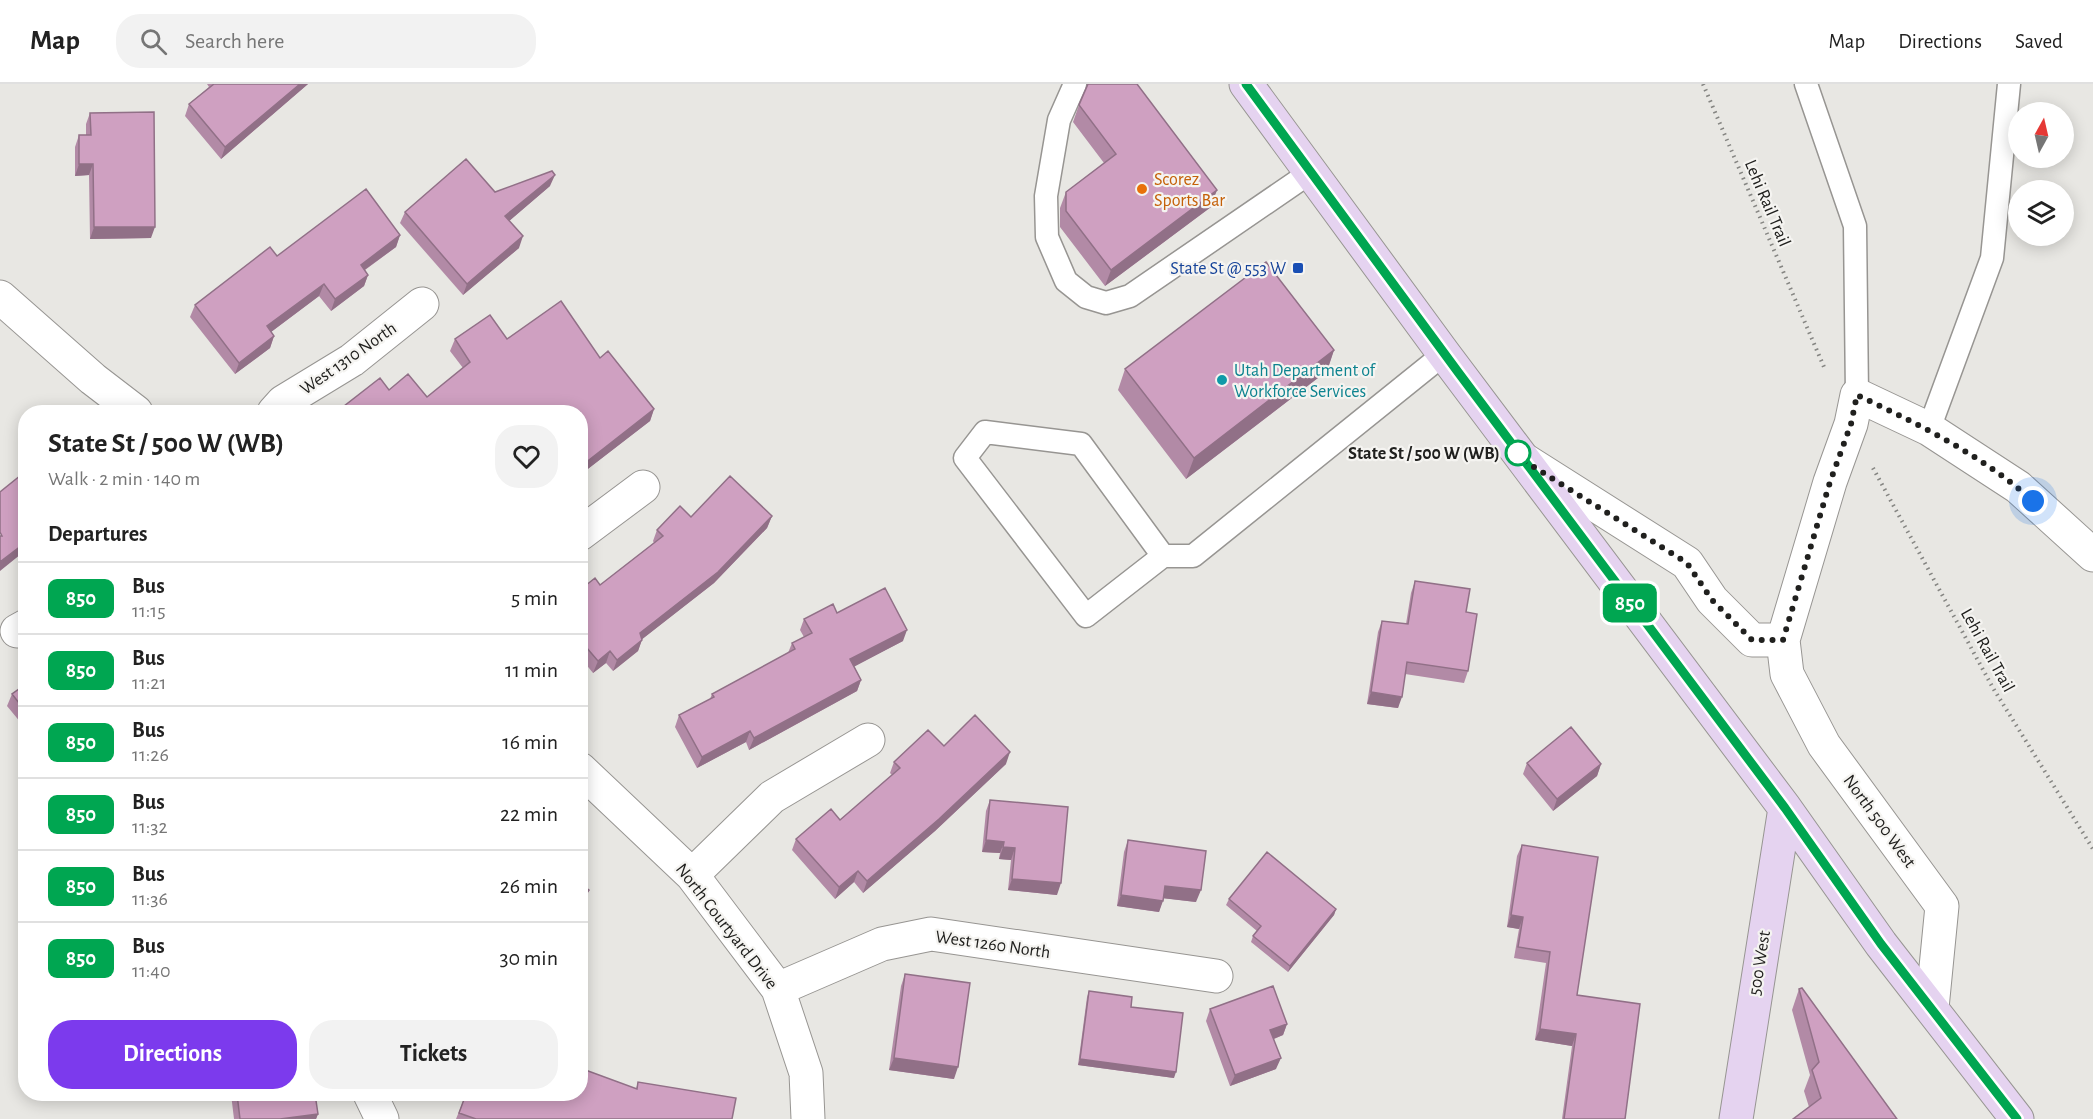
<!DOCTYPE html>
<meta charset="utf-8">
<style>
:root{--surface:#fff;--page:#f2f2f2;--text:#222;--muted:#767676;--line:#e0e0e0;--accent:#7c3aed}
body{margin:0;font-family:"Alegreya Sans",sans-serif;background:var(--page);color:var(--text);height:100vh;display:flex;flex-direction:column;font-size:22px;white-space:nowrap}
*{box-sizing:border-box;margin:0}
p{font-size:20px;color:var(--muted)}
.icon{flex:none;width:33px;height:33px;fill:none;stroke:currentColor;stroke-width:2;stroke-linecap:round;stroke-linejoin:round}
.map{position:relative;flex:1;overflow:hidden}
.sheet{position:absolute;left:18px;top:321px;width:570px;height:696px;display:flex;flex-direction:column;background:var(--surface);border-radius:24px;box-shadow:0 3px 15px #0003}
.sheet>*{flex:none}
.badge{padding:0 12px;border-radius:9px;font-size:21px;line-height:39px}
.needle{width:39px;rotate:8deg}
.controls{position:absolute;left:2008px;top:18px;display:grid;gap:12px}
.controls a{display:grid;place-items:center;width:66px;height:66px;border-radius:50%;background:var(--surface);box-shadow:0 3px 15px #0003;font-size:30px}
.you{position:absolute;width:30px;height:30px;margin:-15px;border:4px solid #fff;border-radius:50%;background:#1a73e8;box-shadow:0 0 0 9px #1a73e833}
.map>.badge{position:absolute;translate:-50% -50%;box-shadow:0 0 0 3px #fff}
h2{padding:0 30px;font-size:22px;line-height:54px}
.round{display:grid;place-items:center;flex:none;width:63px;height:63px;border-radius:24px;background:var(--page)}
.overview{display:flex;align-items:center;justify-content:space-between;height:102px;padding:0 30px}
h1{font-size:28px;font-weight:700;line-height:45px}
.action{display:flex;gap:12px;margin-top:auto;padding:12px 30px}
.action a{flex:1;height:69px;border-radius:24px;background:var(--accent);color:#fff;font-size:24px;font-weight:700;line-height:69px;text-align:center}
.action a+a{background:var(--page);color:var(--text)}
ul{padding:0;list-style:none}
li{display:flex;align-items:center;gap:18px;height:72px;padding:0 30px;border-top:2px solid var(--line)}
li div{flex:1}
li b{display:block;font-size:22px}
li em{font-style:normal}
li .badge{min-width:66px;font-weight:700;text-align:center}
header{display:flex;align-items:center;gap:36px;box-sizing:border-box;height:84px;padding:0 30px;background:var(--surface);border-bottom:2px solid var(--line)}
header strong{font-size:28px}
nav{display:flex;gap:33px;margin-inline-start:auto;font-size:21px}
.search{width:420px;height:54px;background:var(--page);display:flex;align-items:center;gap:15px;box-sizing:border-box;padding:0 21px;border-radius:24px;color:var(--muted);font-size:22px}
.map>svg:first-child{display:block}
.lines{fill:none;stroke-linecap:round;stroke-linejoin:round}
.service-casing{stroke:#979592;stroke-width:25}
.minor-casing{stroke:#979592;stroke-width:35}
.secondary-casing{stroke:#979592;stroke-width:35}
.path{stroke:#858582;stroke-width:4;stroke-dasharray:1.5 4.5;stroke-linecap:butt}
.service{stroke:#fff;stroke-width:22}
.minor{stroke:#fff;stroke-width:33}
.secondary{stroke:#e5d3f0;stroke-width:33}
.wall{fill:#b28aa6}
.shaded-wall{fill:#917087}
.building{fill:#cfa0c1;stroke:#917087;stroke-width:1.5}
.line-casing{stroke:#fff;stroke-width:14}
.line{stroke:#00a651;stroke-width:9}
.walk{stroke:#20201e;stroke-width:6;stroke-dasharray:0 10.8}
.food-dot{fill:#e8710a;stroke:#f5f4f1;stroke-width:2}
.transit-dot{fill:#1a4fb4;stroke:#f5f4f1;stroke-width:2}
.culture-dot{fill:#0f9aa8;stroke:#f5f4f1;stroke-width:2}
.stop-dot{fill:#fff;stroke:#00a651;stroke-width:3}
.labels{text-anchor:middle;stroke-width:4.5;stroke-linejoin:round;paint-order:stroke}
.food-label{font-size:18px;fill:#c56008;stroke:#f5f4f1;text-anchor:start}
.street-label{font-size:18px;fill:#20201e;stroke:#f5f4f1}
.transit-label{font-size:18px;fill:#164399;stroke:#f5f4f1;text-anchor:end}
.culture-label{font-size:18px;fill:#0d838f;stroke:#f5f4f1;text-anchor:start}
.stop-label{font-size:18px;font-weight:bold;fill:#20201e;stroke:#f5f4f1;text-anchor:end}
</style>
<header>
<strong>Map</strong>
<div class="search"><svg class="icon" aria-label="search" viewBox="0 0 24 24"><circle cx="10" cy="10" r="6"/><path d="M15 15l6 6"/></svg>Search here</div>
<nav><a>Map</a><a>Directions</a><a>Saved</a></nav>
</header>
<div class="map">
<svg width="2093" height="1035" viewBox="0 0 2093 1035">
<rect width="100%" height="100%" fill="#e8e7e3"/>
<g class="lines">
<defs>
<path id="service" d="M 1075,0 L 1059,36 L 1046,112 L 1047,153 L 1066,197 L 1086,213 L 1106,219 L 1130,212 L 1311,88
M 1806,0 L 1855,142 L 1857,311
M 1929,345 L 1992,174 L 2009,0
M 1163,472 L 1086,532 L 965,374 L 985,348 L 1081,360 L 1163,472 L 1193,472 L 1444,270"/>
<path id="minor" d="M 0,213 L 93,295 L 136,328
M 274,328 L 283,318 L 352,276 L 422,220
M 1526,377 L 1687,479 L 1712,516 L 1752,556 L 1783,556
M 580,450 L 643,403
M 17,547 L 26,542
M 580,685 L 692,791 L 778,905 L 806,989 L 808,1035
M 692,791 L 772,713 L 868,656
M 778,905 L 882,860 L 931,850 L 1216,892
M 1932,924 L 1942,822 L 1824,661 L 1787,590 L 1783,556 L 1830,398 L 1851,340 L 1857,311 L 1929,345 L 2018,403 L 2093,471
M 370,1010 L 382,1035"/>
<path id="secondary" d="M 1246,0 L 1444,270 L 1785,724 L 1881,860 L 2017,1035
M 1736,1035 L 1785,724"/>
</defs>
<use href="#service" class="service-casing"/>
<use href="#minor" class="minor-casing"/>
<use href="#secondary" class="secondary-casing"/>
<path class="path" d="M 1703,0 L 1824,283
M 1873,384 L 1993,604 L 2093,765"/>
<use href="#service" class="service"/>
<use href="#minor" class="minor"/>
<use href="#secondary" class="secondary"/>
</g>
<path class="wall" d="M 207,0 L 308,0 L 221,75 L 185,32 L 189,20 L 209,3 Z
M 1079,21 L 1211,123 L 1105,202 L 1060,143 L 1060,124 L 1066,108 L 1104,79 L 1073,38 Z
M 90,29 L 151,154 L 90,155 L 89,91 L 75,92 L 75,63 L 79,51 L 86,51 L 86,40 Z
M 550,102 L 509,137 L 519,164 L 463,211 L 400,139 L 405,128 L 495,108 Z
M 400,151 L 396,163 L 365,186 L 368,191 L 364,202 L 331,227 L 319,212 L 271,248 L 274,252 L 270,264 L 235,290 L 190,233 L 195,221 L 277,172 Z
M 455,255 L 507,255 L 600,274 L 654,325 L 650,337 L 580,391 L 580,328 L 338,328 L 339,326 L 389,306 L 427,313 L 463,284 L 450,267 Z
M 1334,266 L 1327,287 L 1186,395 L 1118,306 L 1125,285 Z
M 772,432 L 767,444 L 714,499 L 642,555 L 638,567 L 613,587 L 606,579 L 593,589 L 580,573 L 580,506 L 600,501 L 654,459 L 653,457 L 657,446 L 691,433 Z
M 1415,497 L 1466,528 L 1468,587 L 1464,599 L 1405,590 L 1398,624 L 1367,620 L 1378,548 L 1382,537 L 1406,540 L 1411,509 Z
M 837,529 L 903,557 L 854,582 L 861,596 L 857,607 L 749,666 L 746,658 L 697,684 L 675,643 L 679,631 L 710,615 L 712,610 L 788,569 L 792,559 L 804,553 L 800,546 L 804,535 Z
M 26,600 L 26,645 L 7,622 L 12,610 Z
M 944,662 L 1006,680 L 935,747 L 863,809 L 854,798 L 835,815 L 792,766 L 796,755 L 840,736 L 892,691 L 890,689 L 894,678 Z
M 1527,679 L 1601,680 L 1597,692 L 1553,727 L 1523,690 Z
M 990,716 L 1057,811 L 1008,806 L 1011,776 L 999,775 L 1000,769 L 982,768 L 986,727 Z
M 1128,756 L 1196,818 L 1163,814 L 1159,828 L 1117,822 L 1124,768 Z
M 1522,761 L 1577,911 L 1625,1035 L 1562,1035 L 1572,962 L 1535,956 L 1546,879 L 1514,874 L 1519,845 L 1507,843 L 1517,772 Z
M 1229,815 L 1336,825 L 1334,831 L 1288,888 L 1251,858 L 1253,852 L 1257,847 L 1226,821 Z
M 905,890 L 954,995 L 889,986 L 901,902 Z
M 1799,905 L 1897,1035 L 1809,1023 L 1804,1007 L 1810,991 L 1792,926 Z
M 1089,907 L 1131,923 L 1174,994 L 1078,981 L 1087,913 Z
M 1210,925 L 1287,940 L 1283,951 L 1274,955 L 1276,985 L 1230,1002 L 1206,937 Z
M 638,998 L 732,1035 L 456,1035 L 466,1010 L 636,1005 Z
M 231,1010 L 315,1010 L 318,1030 L 316,1035 L 234,1035 Z"/>
<path class="shaded-wall" d="M 300,0 L 308,0 L 221,75 L 225,63 Z
M 79,80 L 93,80 L 89,91 L 75,92 Z
M 555,91 L 550,102 L 501,144 L 505,132 Z
M 1217,106 L 1211,123 L 1105,202 L 1111,186 Z
M 94,143 L 155,143 L 151,154 L 90,155 Z
M 400,151 L 396,163 L 356,192 L 361,181 Z
M 523,152 L 519,164 L 463,211 L 467,200 Z
M 368,191 L 364,202 L 331,227 L 335,215 Z
M 324,200 L 319,212 L 263,254 L 267,242 Z
M 274,252 L 270,264 L 235,290 L 239,279 Z
M 1334,266 L 1327,287 L 1186,395 L 1194,374 Z
M 654,325 L 650,337 L 580,391 L 580,383 Z
M 772,432 L 767,444 L 714,499 L 636,560 L 640,549 Z
M 26,458 L 26,466 L 0,487 L 0,478 Z
M 907,546 L 903,557 L 846,587 L 850,575 Z
M 642,556 L 638,567 L 613,587 L 617,576 Z
M 610,567 L 606,579 L 593,589 L 598,577 Z
M 861,596 L 857,607 L 749,666 L 754,654 Z
M 1371,608 L 1402,613 L 1398,624 L 1367,620 Z
M 750,647 L 746,658 L 697,684 L 702,673 Z
M 1010,668 L 1006,680 L 935,747 L 863,809 L 867,797 Z
M 1601,680 L 1597,692 L 1553,727 L 1557,715 Z
M 986,756 L 1004,758 L 1000,769 L 982,768 Z
M 1003,763 L 1015,764 L 1011,776 L 999,775 Z
M 585,774 L 580,786 L 580,780 Z
M 858,787 L 854,798 L 835,815 L 839,803 Z
M 1012,795 L 1061,799 L 1057,811 L 1008,806 Z
M 1165,802 L 1201,806 L 1196,818 L 1161,814 Z
M 589,806 L 585,818 L 580,823 L 580,816 Z
M 1121,811 L 1163,817 L 1159,828 L 1117,822 Z
M 1336,825 L 1334,831 L 1288,888 L 1290,882 Z
M 1511,831 L 1523,833 L 1519,845 L 1507,843 Z
M 1287,940 L 1283,951 L 1266,958 L 1270,946 Z
M 1540,945 L 1576,950 L 1572,962 L 1535,956 Z
M 894,974 L 958,983 L 954,995 L 889,986 Z
M 1281,974 L 1276,985 L 1230,1002 L 1235,991 Z
M 1080,975 L 1176,988 L 1174,994 L 1078,981 Z
M 318,1030 L 316,1035 L 280,1035 Z"/>
<path class="building" d="M 214,0 L 300,0 L 225,63 L 189,20 Z
M 1088,0 L 1137,0 L 1217,106 L 1111,186 L 1066,127 L 1066,108 L 1116,70 L 1079,21 Z
M 154,28 L 155,143 L 94,143 L 93,80 L 79,80 L 79,51 L 91,51 L 90,29 Z
M 466,75 L 495,108 L 552,87 L 555,91 L 505,132 L 523,152 L 467,200 L 405,128 Z
M 366,105 L 400,151 L 361,181 L 368,191 L 335,215 L 324,200 L 267,242 L 274,252 L 239,279 L 195,221 L 270,163 L 277,172 Z
M 1266,178 L 1334,266 L 1194,374 L 1125,285 Z
M 561,217 L 600,274 L 608,267 L 654,325 L 580,383 L 580,328 L 340,328 L 339,326 L 380,294 L 389,306 L 408,290 L 427,313 L 470,278 L 455,255 L 490,231 L 507,255 Z
M 26,387 L 26,458 L 0,478 L 0,452 L 2,452 L 0,448 L 0,408 Z
M 730,392 L 772,432 L 718,488 L 640,549 L 642,556 L 617,576 L 610,567 L 598,577 L 580,556 L 580,506 L 595,494 L 600,501 L 663,452 L 657,446 L 680,422 L 691,433 Z
M 1415,497 L 1470,505 L 1466,528 L 1477,530 L 1468,587 L 1407,578 L 1402,613 L 1371,608 L 1382,537 L 1408,540 Z
M 885,504 L 907,546 L 850,575 L 861,596 L 754,654 L 750,647 L 702,673 L 679,631 L 714,613 L 712,610 L 795,565 L 792,559 L 812,549 L 804,535 L 833,520 L 837,529 Z
M 26,600 L 26,628 L 12,610 Z
M 975,631 L 1010,668 L 939,735 L 867,797 L 858,787 L 839,803 L 796,755 L 831,725 L 840,736 L 900,684 L 894,678 L 928,646 L 944,662 Z
M 1571,643 L 1601,680 L 1557,715 L 1527,679 Z
M 990,716 L 1068,723 L 1061,799 L 1012,795 L 1015,764 L 1003,763 L 1004,758 L 986,756 Z
M 1128,756 L 1206,767 L 1201,806 L 1165,802 L 1163,817 L 1121,811 Z
M 1522,761 L 1598,773 L 1577,911 L 1640,920 L 1625,1035 L 1564,1035 L 1576,950 L 1540,945 L 1550,868 L 1518,863 L 1523,833 L 1511,831 Z
M 1267,768 L 1336,825 L 1290,882 L 1253,852 L 1261,842 L 1229,815 Z
M 580,770 L 585,774 L 580,780 Z
M 580,799 L 589,806 L 580,816 Z
M 905,890 L 970,899 L 958,983 L 894,974 Z
M 1273,902 L 1287,940 L 1270,946 L 1281,974 L 1235,991 L 1210,925 Z
M 1802,904 L 1897,1035 L 1793,1035 L 1821,1014 L 1812,986 L 1819,978 L 1799,905 Z
M 1089,907 L 1132,913 L 1131,923 L 1183,929 L 1176,988 L 1080,975 Z
M 580,984 L 637,1005 L 638,998 L 736,1014 L 732,1035 L 476,1035 L 459,1029 L 466,1010 L 580,1010 Z
M 237,1010 L 315,1010 L 318,1030 L 280,1035 L 240,1035 Z"/>
<g class="lines">
<defs>
<path id="line" d="M 1246,0 L 1458,288 L 1785,724 L 1881,860 L 2017,1035"/>
</defs>
<use href="#line" class="line-casing"/>
<use href="#line" class="line"/>
<path class="walk" d="M 1518,369 L 1523,376 L 1687,479 L 1712,516 L 1752,556 L 1783,556 L 1830,398 L 1851,340 L 1857,311 C 1918,340 1982,371 2033,417"/>
</g>
<circle class="food-dot" cx="1142" cy="105" r="6"/>
<rect class="transit-dot" x="1292" y="178" width="12" height="12" rx="3"/>
<circle class="culture-dot" cx="1222" cy="296" r="6"/>
<circle class="stop-dot" cx="1518" cy="369" r="12"/>
<g class="labels">
<g class="food-label">
<text x="1154" y="101">Scorez<tspan x="1154" dy="21">Sports Bar</tspan></text>
</g>
<g class="street-label">
<text transform="translate(1768 119) rotate(67)" y="6">Lehi Rail Trail</text>
<text transform="translate(348 274) rotate(-35)" y="6">West 1310 North</text>
<text transform="translate(1988 566) rotate(61)" y="6">Lehi Rail Trail</text>
<text transform="translate(1880 737) rotate(54)" y="6">North 500 West</text>
<text transform="translate(727 842) rotate(52)" y="6">North Courtyard Drive</text>
<text transform="translate(993 860) rotate(8)" y="6">West 1260 North</text>
<text transform="translate(1759 879) rotate(-81)" y="6">500 West</text>
</g>
<g class="transit-label">
<text x="1286" y="190">State St @ 553 W</text>
</g>
<g class="culture-label">
<text x="1234" y="292">Utah Department of<tspan x="1234" dy="21">Workforce Services</tspan></text>
</g>
<g class="stop-label">
<text x="1500" y="375">State St / 500 W (WB)</text>
</g>
</g>
</svg>
<div class="controls">
<a><svg class="needle" viewBox="-14 -14 28 28"><path d="M0-13l5 13h-10z" fill="#e53935"/><path d="M0 13l5-13h-10z" fill="#767676"/></svg></a>
<a><svg class="icon" aria-label="layers" viewBox="0 0 24 24"><path d="M12 4l9 5-9 5-9-5zM3 14l9 5 9-5"/></svg></a>
</div>
<div class="you" style="left:2033px;top:417px"></div>
<b class="badge" style="left:1630px;top:519px;background:#00a651;color:#fff">850</b>
<section class="sheet">
<div class="overview"><div><h1>State St / 500 W (WB)</h1><p>Walk · 2 min · 140 m</p></div><a class="round"><svg class="icon" aria-label="heart" viewBox="0 0 24 24"><path d="M12 20l-8-8c-3-5 5-10 8-4 3-6 11-1 8 4z"/></svg></a></div>
<h2>Departures</h2>
<ul>
<li><span class="badge" style="background:#00a651;color:#fff">850</span><div><b>Bus</b><p>11:15</p></div><em>5 min</em></li>
<li><span class="badge" style="background:#00a651;color:#fff">850</span><div><b>Bus</b><p>11:21</p></div><em>11 min</em></li>
<li><span class="badge" style="background:#00a651;color:#fff">850</span><div><b>Bus</b><p>11:26</p></div><em>16 min</em></li>
<li><span class="badge" style="background:#00a651;color:#fff">850</span><div><b>Bus</b><p>11:32</p></div><em>22 min</em></li>
<li><span class="badge" style="background:#00a651;color:#fff">850</span><div><b>Bus</b><p>11:36</p></div><em>26 min</em></li>
<li><span class="badge" style="background:#00a651;color:#fff">850</span><div><b>Bus</b><p>11:40</p></div><em>30 min</em></li>
</ul>
<div class="action"><a>Directions</a><a>Tickets</a></div>
</section>
</div>
